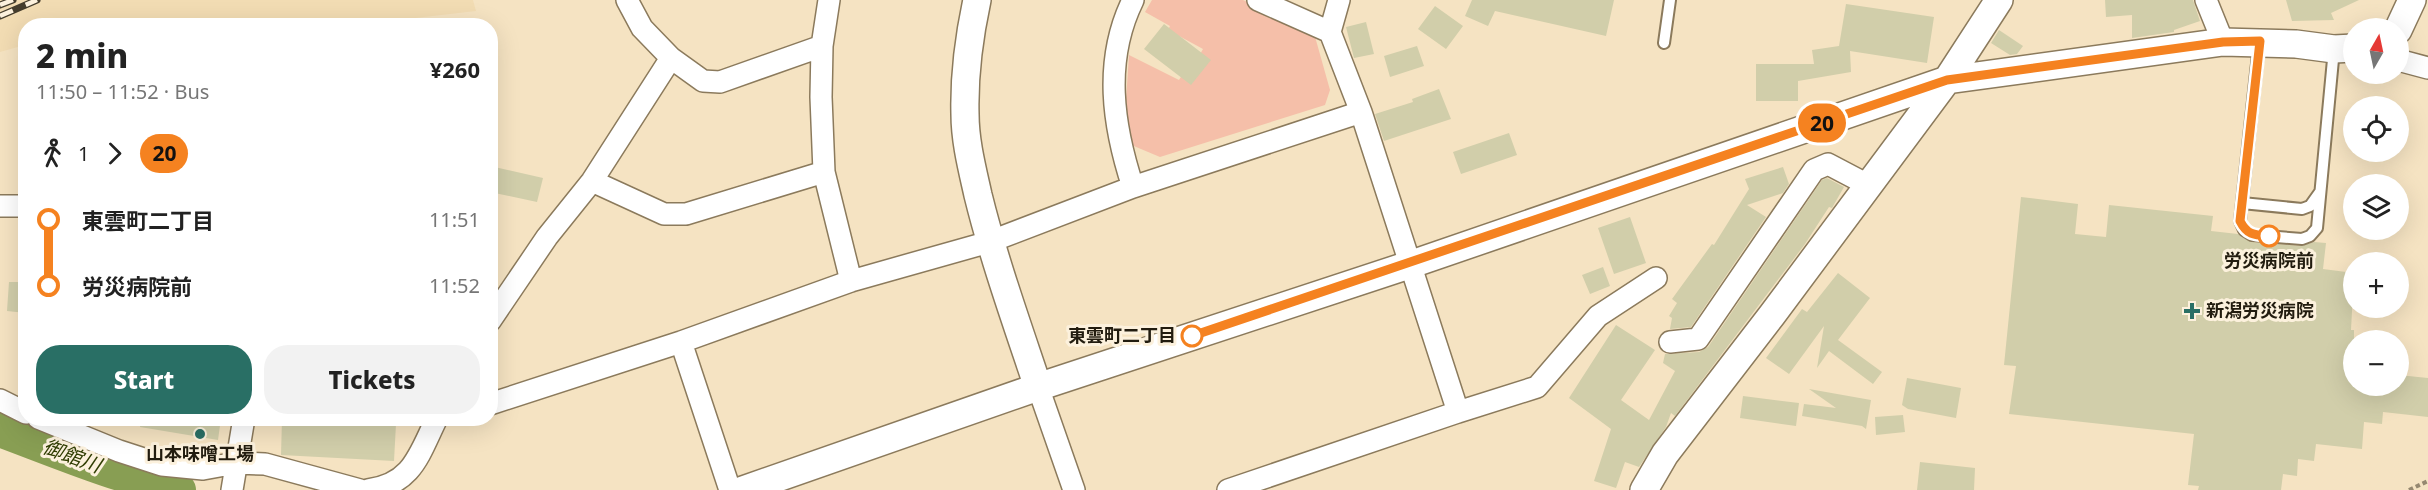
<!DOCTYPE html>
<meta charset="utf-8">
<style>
:root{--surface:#fff;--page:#f2f2f2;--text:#222;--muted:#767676;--accent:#296f65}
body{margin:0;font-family:"Noto Sans","Noto Sans JP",sans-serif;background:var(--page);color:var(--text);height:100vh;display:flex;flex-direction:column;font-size:22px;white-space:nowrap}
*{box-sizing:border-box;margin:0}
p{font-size:20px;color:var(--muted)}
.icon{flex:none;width:33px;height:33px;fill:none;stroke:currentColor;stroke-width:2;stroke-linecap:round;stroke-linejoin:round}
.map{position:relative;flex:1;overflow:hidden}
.panel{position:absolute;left:18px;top:18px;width:480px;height:408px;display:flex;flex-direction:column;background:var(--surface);border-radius:24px;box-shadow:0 6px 24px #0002}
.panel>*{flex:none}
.badge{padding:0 12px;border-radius:20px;font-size:21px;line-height:39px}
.needle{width:39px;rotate:9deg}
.tools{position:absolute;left:2343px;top:18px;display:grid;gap:12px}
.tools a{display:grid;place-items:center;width:66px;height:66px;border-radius:50%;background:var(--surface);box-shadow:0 6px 24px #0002;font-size:30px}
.map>.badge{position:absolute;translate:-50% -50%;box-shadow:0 0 0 3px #fff}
.legs{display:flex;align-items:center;gap:9px;height:66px;padding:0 18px;font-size:20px}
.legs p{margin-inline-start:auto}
.head{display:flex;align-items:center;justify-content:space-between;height:102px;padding:0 18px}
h1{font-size:33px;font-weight:800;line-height:45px}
.button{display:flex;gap:12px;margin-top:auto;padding:12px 18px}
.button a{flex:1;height:69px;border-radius:24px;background:var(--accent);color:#fff;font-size:24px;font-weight:800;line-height:69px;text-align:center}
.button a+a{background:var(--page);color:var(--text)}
ul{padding:0 18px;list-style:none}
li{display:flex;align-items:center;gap:21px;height:66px;font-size:22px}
li i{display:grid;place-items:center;width:9px;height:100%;margin:0 8px;background:currentColor}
li i::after{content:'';width:15px;height:15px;margin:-8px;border:4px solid;border-radius:50%;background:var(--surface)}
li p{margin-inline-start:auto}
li:first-child i{background:linear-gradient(#0000 50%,currentColor 0)}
li:last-child i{background:linear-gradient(currentColor 50%,#0000 0)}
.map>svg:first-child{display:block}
.built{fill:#f2dcb3}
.green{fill:#f5bfa9}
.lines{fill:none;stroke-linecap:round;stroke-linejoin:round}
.river{stroke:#889e53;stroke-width:34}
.building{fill:#d1ceaa}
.service-casing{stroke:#8b7a5c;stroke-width:14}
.minor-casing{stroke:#8b7a5c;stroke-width:24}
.tertiary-casing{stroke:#8b7a5c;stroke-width:30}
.path{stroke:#958870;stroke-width:4;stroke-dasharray:4.5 3;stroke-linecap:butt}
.service{stroke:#fff;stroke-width:10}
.minor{stroke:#fff;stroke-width:21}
.tertiary{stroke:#fff;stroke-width:27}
.rail-casing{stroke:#453d2d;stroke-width:7}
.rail{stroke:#fcf1dd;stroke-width:4.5;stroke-dasharray:14;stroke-linecap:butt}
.line-1-casing{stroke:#fff;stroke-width:14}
.line-1{stroke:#f58220;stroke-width:9}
.stop-1-dot{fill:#fff;stroke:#f58220;stroke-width:3}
.poi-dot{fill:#296f65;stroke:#fcf1dd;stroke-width:2}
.labels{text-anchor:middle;stroke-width:6;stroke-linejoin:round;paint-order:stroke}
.stop-label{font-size:18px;font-weight:bold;fill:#221c0f;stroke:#fcf1dd}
.poi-label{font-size:18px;font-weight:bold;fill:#221c0f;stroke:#fcf1dd;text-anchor:start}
.water-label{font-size:20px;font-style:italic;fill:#313e03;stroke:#fcf1dd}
</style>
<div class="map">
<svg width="2428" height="490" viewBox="0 0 2428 490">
<rect width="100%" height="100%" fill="#f5e3c2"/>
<path class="built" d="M 0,0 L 473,0 L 476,11 L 346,26 L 26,26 L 25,45 L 0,52 Z"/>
<path class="green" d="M 1152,0 L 1243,0 L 1314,33 L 1330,90 L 1325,105 L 1160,157 L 1129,144 L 1125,115 L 1129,55 L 1179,80 L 1184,72 L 1189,74 L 1203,49 L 1168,30 L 1170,26 L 1145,12 Z"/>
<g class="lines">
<path class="river" d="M 0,430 C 59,452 118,477 179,490"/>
</g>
<path class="building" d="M 1472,0 L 1614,0 L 1606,36 L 1495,11 L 1488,26 L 1465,16 Z
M 2105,0 L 2193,0 L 2200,21 L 2174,30 L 2174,32 L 2132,38 L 2132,15 L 2106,17 Z
M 2286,0 L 2359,0 L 2331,13 L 2334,20 L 2292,21 Z
M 1846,4 L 1934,17 L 1927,63 L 1850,51 L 1851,72 L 1798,81 L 1798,101 L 1756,101 L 1756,64 L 1814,64 L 1812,50 L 1839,46 Z
M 1435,6 L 1463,26 L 1446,49 L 1418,29 Z
M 1366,22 L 1374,54 L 1354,58 L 1346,27 Z
M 1164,24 L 1211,60 L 1191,85 L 1144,49 Z
M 1999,30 L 2023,46 L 2017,54 L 2010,55 L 1991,43 Z
M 1417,46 L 1424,66 L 1390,77 L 1384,56 Z
M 1439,89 L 1451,119 L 1384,141 L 1375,114 L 1413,102 L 1412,99 Z
M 1509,133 L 1517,155 L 1461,174 L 1453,152 Z
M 490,166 L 543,178 L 537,202 L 490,192 Z
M 1783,167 L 1789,184 L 1783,193 L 1747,205 L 1766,217 L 1691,327 L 1670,329 L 1672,318 L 1669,316 L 1677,303 L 1672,299 L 1712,244 L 1714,245 L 1749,189 L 1745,179 Z
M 1827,178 L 1844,187 L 1832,208 L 1829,207 L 1805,244 L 1675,416 L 1671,413 L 1666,427 L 1639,467 L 1625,462 L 1616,488 L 1594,481 L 1611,429 L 1569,398 L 1616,325 L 1655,350 L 1621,400 L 1649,420 L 1675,371 L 1663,363 L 1665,354 L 1699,352 L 1708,347 L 1822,180 Z
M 2021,197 L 2078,204 L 2075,234 L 2106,237 L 2109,205 L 2213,216 L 2211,231 L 2238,234 L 2251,242 L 2301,246 L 2314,242 L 2326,243 L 2323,269 L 2354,273 L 2351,330 L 2354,330 L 2354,386 L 2398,386 L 2398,375 L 2428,378 L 2428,417 L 2383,412 L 2382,424 L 2364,422 L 2362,449 L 2316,444 L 2314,461 L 2298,459 L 2297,476 L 2283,474 L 2281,490 L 2198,490 L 2199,486 L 2188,485 L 2194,434 L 2009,414 L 2016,366 L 2004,365 Z
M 1630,217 L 1646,263 L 1614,274 L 1598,228 Z
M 1603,267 L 1610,286 L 1590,294 L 1582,275 Z
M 1838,273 L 1870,298 L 1838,340 L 1882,372 L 1873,384 L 1829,351 L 1817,368 L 1824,326 L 1789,374 L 1766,358 L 1802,309 L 1807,312 Z
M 9,282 L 26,282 L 26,313 L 7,311 Z
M 1907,378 L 1961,388 L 1956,418 L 1908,409 L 1902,405 Z
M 1809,389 L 1871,400 L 1866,429 L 1862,426 L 1802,416 L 1804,404 L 1836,408 Z
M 1743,396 L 1799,403 L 1796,426 L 1740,418 Z
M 1903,415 L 1905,432 L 1876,435 L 1875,417 Z
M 141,418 L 221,418 L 218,440 L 140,427 Z
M 282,419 L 396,424 L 394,461 L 281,455 Z
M 1920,462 L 1975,468 L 1974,490 L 1917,490 Z"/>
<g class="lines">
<defs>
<path id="service" d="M 1664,43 L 1670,0
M 2259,45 L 2240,221 L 2244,230 L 2252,235 L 2302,239 L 2310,236 L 2317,228 L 2334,49
M 2242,203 L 2302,209 L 2310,206 L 2320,192"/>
<path id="minor" d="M 627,0 L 642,28 L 671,58 L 703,81 L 720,82 L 822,46
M 829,0 L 822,46 L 821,97 L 824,172 L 851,281
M 1133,0 C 1103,61 1113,126 1133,187
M 1258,0 L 1330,32
M 2206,0 L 2223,42
M 2398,60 L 2428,68
M 592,181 L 664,214 L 686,214 L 824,172
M 0,206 L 26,206
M 490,321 L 547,237 L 592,181 L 671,58
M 681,342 L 730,490
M 1670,342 L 1698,339 L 1814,170 L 1828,164 L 1868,185
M 1038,387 L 1074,490
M 0,400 L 26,413
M 490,404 L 681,342 L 851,281 L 989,242 L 1133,187 L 1361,112
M 1458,412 L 1537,387 L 1598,316 L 1656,278
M 38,418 L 119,451 L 162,465 L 203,469 L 236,463 L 265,464 L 360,490
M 232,490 L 244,418
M 368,490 C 413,484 419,454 437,418
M 1228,490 L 1458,412 L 1361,112 L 1330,32 L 1339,0"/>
<path id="tertiary" d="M 977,0 C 969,37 964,75 965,114 C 965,141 972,168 978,195 C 994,260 1017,324 1038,387
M 2398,30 L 2412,0
M 743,490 L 1038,387 L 1409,265 L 1947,80 L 2223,42 L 2296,44 L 2334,49 L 2354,48
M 1644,490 L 1665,454 L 1772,315 L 1947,80 L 1999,0"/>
</defs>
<use href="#service" class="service-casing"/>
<use href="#minor" class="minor-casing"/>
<use href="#tertiary" class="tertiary-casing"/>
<path class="path" d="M 2409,490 L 2428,481"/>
<use href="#service" class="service"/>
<use href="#minor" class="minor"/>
<use href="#tertiary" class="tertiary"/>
<defs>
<path id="rail" d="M 0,5 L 13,0
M 0,16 L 37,0"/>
</defs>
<use href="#rail" class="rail-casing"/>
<use href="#rail" class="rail"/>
</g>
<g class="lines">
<defs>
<path id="line-1" d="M 1192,336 L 1947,80 L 2223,42 L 2260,41 L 2240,221 C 2247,235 2254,235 2269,236"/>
</defs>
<use href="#line-1" class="line-1-casing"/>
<use href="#line-1" class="line-1"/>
</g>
<g class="stop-1-dot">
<circle cx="2269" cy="236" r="10"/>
<circle cx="1192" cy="336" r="10"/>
</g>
<g class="poi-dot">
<path d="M2189 302h6v6h6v6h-6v6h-6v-6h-6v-6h6z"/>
<circle cx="200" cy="434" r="6"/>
</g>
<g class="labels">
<g class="stop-label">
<text x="2269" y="267">労災病院前</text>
<text x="1176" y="342" text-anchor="end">東雲町二丁目</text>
</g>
<g class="poi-label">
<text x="2206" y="317">新潟労災病院</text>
<text x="200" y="460" text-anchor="middle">山本味噌工場</text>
</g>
<g class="water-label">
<text transform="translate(72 456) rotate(20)" y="7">御館川</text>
</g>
</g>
</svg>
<div class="tools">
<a><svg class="needle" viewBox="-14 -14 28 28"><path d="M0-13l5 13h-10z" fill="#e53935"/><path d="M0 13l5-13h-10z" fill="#767676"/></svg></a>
<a><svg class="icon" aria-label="locate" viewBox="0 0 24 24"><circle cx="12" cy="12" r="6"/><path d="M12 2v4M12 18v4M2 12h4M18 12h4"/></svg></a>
<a><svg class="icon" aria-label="layers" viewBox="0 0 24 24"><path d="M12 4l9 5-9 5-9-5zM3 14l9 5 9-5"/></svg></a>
<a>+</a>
<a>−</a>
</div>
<b class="badge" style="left:1822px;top:123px;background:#f58220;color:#111">20</b>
<section class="panel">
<div class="head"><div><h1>2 min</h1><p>11:50 – 11:52 · Bus</p></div><b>¥260</b></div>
<div class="legs"><svg class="icon" aria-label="walk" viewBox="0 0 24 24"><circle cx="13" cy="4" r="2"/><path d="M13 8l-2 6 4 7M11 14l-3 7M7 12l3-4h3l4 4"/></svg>1<svg class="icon" aria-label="forward" viewBox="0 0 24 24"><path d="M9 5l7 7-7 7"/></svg><b class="badge" style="background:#f58220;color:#111">20</b></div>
<ul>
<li><i style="color:#f58220"></i><b>東雲町二丁目</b><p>11:51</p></li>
<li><i style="color:#f58220"></i><b>労災病院前</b><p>11:52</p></li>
</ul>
<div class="button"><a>Start</a><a>Tickets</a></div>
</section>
</div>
